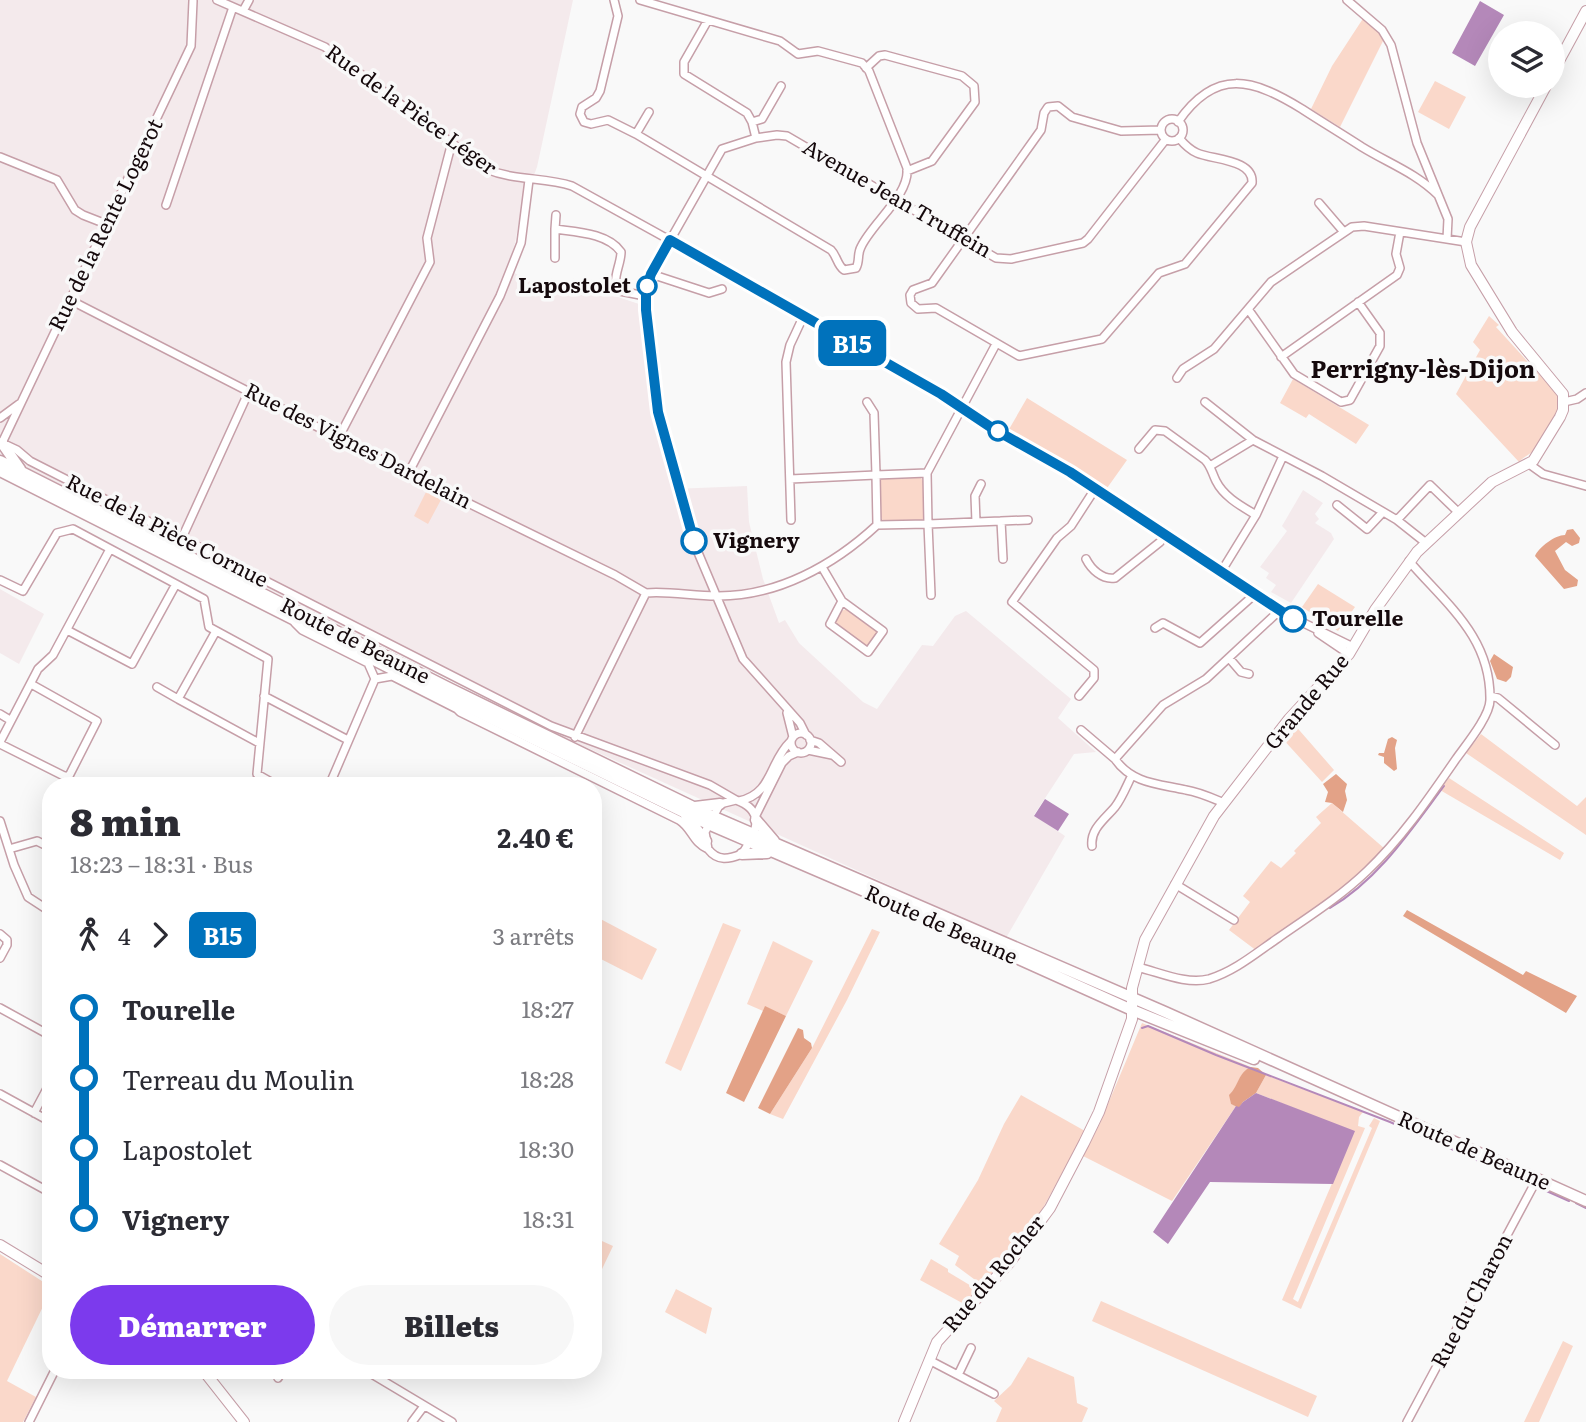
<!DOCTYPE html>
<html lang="fr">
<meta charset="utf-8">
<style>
:root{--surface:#fff;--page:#f7f7f7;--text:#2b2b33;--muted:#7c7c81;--accent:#7c3aed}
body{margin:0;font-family:Literata,serif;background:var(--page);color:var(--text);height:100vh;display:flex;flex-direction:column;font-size:26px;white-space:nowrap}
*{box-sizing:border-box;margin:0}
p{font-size:23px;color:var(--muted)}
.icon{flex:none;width:38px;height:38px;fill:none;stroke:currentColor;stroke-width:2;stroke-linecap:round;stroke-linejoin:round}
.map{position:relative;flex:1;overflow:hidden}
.panel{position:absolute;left:42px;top:777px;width:560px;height:602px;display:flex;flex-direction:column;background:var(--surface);border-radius:28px;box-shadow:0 7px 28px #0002}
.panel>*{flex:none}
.badge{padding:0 14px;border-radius:10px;font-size:24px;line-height:46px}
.buttons{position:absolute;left:1488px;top:21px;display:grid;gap:14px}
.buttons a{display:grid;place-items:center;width:77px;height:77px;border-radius:50%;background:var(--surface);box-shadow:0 7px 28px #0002;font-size:35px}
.map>.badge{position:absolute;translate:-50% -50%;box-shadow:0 0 0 4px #fff}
.legs{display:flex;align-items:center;gap:10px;height:77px;padding:0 28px;font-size:23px}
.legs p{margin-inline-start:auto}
.overview{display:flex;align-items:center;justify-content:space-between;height:119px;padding:0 28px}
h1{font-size:38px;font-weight:800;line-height:52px}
.primary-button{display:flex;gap:14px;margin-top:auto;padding:14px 28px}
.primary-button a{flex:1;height:80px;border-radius:42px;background:var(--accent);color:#fff;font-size:28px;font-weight:800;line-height:80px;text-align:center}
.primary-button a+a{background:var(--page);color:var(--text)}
ul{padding:0 28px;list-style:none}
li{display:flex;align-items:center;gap:24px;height:70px;font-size:26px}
li i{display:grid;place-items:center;width:10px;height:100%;margin:0 9px;background:currentColor}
li i::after{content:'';width:18px;height:18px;margin:-9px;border:5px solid;border-radius:50%;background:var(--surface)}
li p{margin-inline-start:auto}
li:first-child i{background:linear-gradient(#0000 50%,currentColor 0)}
li:last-child i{background:linear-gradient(currentColor 50%,#0000 0)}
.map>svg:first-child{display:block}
.built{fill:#f4eaec}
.green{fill:#fad8ca}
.forest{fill:#e3a287}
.water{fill:#b488b9}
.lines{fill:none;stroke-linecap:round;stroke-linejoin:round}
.stream{stroke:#b488b9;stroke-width:2}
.street-casing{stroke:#c69fa8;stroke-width:10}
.secondary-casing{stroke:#c69fa8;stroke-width:12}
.primary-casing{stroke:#c69fa8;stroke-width:13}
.street{stroke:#fff;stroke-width:7}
.secondary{stroke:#fff;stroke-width:10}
.primary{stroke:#fff;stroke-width:10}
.line-1-casing{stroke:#fff;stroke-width:16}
.line-1{stroke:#0072bc;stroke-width:10}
.stop-1-dot{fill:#fff;stroke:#0072bc;stroke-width:3.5}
.labels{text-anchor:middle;stroke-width:7;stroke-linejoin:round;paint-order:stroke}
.street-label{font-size:21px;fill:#15090c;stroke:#f9f9f9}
.stop-label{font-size:21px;font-weight:bold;fill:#15090c;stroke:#f9f9f9;text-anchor:start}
.quarter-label{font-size:24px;font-weight:bold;fill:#15090c;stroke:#f9f9f9}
</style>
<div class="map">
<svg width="1586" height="1422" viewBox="0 0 1586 1422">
<rect width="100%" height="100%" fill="#f9f9f9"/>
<path class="built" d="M 0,0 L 573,0 L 537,167 L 521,210 L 515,243 L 507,269 L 538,286 L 618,297 L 639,304 L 645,362 L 656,425 L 673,489 L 747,486 L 749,522 L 763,579 L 779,623 L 785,620 L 799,643 L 863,702 L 877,709 L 922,645 L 933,646 L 955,616 L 966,611 L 1071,699 L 1058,718 L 1096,752 L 1074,754 L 1034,815 L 1065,836 L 1006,938 L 568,739 L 0,455 Z
M 1303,490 L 1323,503 L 1315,514 L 1319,519 L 1315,523 L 1331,533 L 1334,539 L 1291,603 L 1271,592 L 1276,585 L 1266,578 L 1269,573 L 1260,567 L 1287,531 L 1282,526 Z
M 0,589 L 44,614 L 19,664 L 0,653 Z"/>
<path class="green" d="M 1364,17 L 1384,39 L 1340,127 L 1311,109 L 1332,66 Z
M 1435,81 L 1466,97 L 1449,129 L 1418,112 Z
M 1489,316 L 1499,325 L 1496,327 L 1559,396 C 1559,420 1548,434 1532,452 C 1527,456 1522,458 1519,462 L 1456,394 L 1480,350 L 1473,342 Z
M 1293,379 L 1369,425 L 1356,444 L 1309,414 L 1306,418 L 1280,403 Z
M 1027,398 L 1127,460 L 1105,491 L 1070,467 L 1008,431 Z
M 916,476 L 921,478 L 924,483 L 923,519 L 920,521 L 883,521 L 880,515 L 880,480 L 885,477 Z
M 428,488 L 443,496 L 428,524 L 414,516 Z
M 1318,584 L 1355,607 L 1338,631 L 1302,607 Z
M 849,608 L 878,629 L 879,634 L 871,645 L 861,645 L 834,623 L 841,611 Z
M 1293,723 L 1334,770 L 1322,782 L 1281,737 Z
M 1481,734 L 1577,806 L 1586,797 L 1586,835 L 1466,753 Z
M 1449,778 L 1564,853 L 1560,860 L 1440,790 Z
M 1332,803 L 1385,849 L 1338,894 L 1257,951 L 1229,930 L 1250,902 L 1243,896 L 1271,861 L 1281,868 L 1296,853 L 1294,851 L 1321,823 L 1316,817 Z
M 593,915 L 657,949 L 642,980 L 593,955 Z
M 723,923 L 741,930 L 681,1071 L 665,1063 Z
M 872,929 L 880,932 L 847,1000 L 783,1119 L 770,1114 L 812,1048 Z
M 773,941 L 813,961 L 786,1016 L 766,1007 L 763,1011 L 747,1004 Z
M 1142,1023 L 1251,1067 C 1239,1072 1239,1086 1230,1095 L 1231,1104 L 1236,1106 L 1172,1201 L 1083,1156 L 1100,1123 Z
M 1266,1075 L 1363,1112 L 1359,1117 L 1358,1126 L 1365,1128 L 1293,1299 L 1298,1302 L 1372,1128 L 1369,1126 L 1374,1118 L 1380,1121 L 1301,1309 L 1282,1300 L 1354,1132 L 1256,1093 Z
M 1021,1095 L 1085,1131 L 1038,1217 L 982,1285 L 955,1265 L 959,1256 L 939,1244 L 978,1180 L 1004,1124 Z
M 593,1237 L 613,1246 L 593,1288 Z
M 0,1254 L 48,1285 L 46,1289 L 50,1292 L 7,1381 L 36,1397 L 23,1422 L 0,1422 Z
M 931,1259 L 948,1269 L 948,1272 L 978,1290 L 964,1304 L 920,1280 Z
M 676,1289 L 712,1308 L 706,1334 L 665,1312 Z
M 1101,1301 L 1317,1396 L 1308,1417 L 1092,1321 Z
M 1563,1341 L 1573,1346 L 1539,1422 L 1524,1422 Z
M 1028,1357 L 1074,1377 L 1077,1403 L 1088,1408 L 1082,1422 L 996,1422 L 1002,1408 L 994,1401 L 1011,1385 Z"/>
<path class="forest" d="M 1573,529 L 1580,538 L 1579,543 L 1572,546 L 1566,542 L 1555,551 L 1565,570 L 1578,580 L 1577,586 L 1564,589 L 1535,556 C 1539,547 1555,535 1565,535 L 1567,530 Z
M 1494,654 L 1513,667 L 1511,677 L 1506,682 L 1497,679 L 1490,661 Z
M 1392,737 L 1397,740 L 1395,748 L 1397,769 L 1394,771 L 1384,763 L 1384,757 L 1378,755 L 1379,753 L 1384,753 L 1388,739 Z
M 1336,774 L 1347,784 L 1345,791 L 1347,800 L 1343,812 L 1332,803 L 1325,802 L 1328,792 L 1323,784 Z
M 1407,910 L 1523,975 L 1526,971 L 1577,996 L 1566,1013 L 1403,916 Z
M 765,1006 L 786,1016 L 744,1102 L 726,1093 Z
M 798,1028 L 803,1030 L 804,1038 L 811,1043 L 812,1048 L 770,1114 L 758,1108 Z
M 1251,1067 L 1258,1068 L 1266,1075 L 1256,1093 L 1243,1102 L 1239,1108 L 1231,1104 L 1229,1095 C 1239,1086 1238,1072 1251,1067 Z"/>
<path class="water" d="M 1480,1 L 1504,15 L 1475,66 L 1452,53 Z
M 1045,799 L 1069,814 L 1058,831 L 1034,816 Z
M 1256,1093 L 1355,1131 L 1333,1184 L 1210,1182 L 1168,1244 L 1153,1232 L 1236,1106 L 1239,1107 L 1243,1102 Z"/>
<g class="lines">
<path class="stream" d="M 1330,908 C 1379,879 1411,830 1444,786
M 1142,1028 L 1148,1026 L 1216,1055 L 1390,1122 L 1497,1169
M 1542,1189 L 1569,1201
M 1576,1203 L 1586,1208"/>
<defs>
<path id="street" d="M 217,0 L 325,47 L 486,169 C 515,181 544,177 572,186 L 740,279 L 941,394 L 992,428 L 1070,472 L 1279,611 L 1353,647
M 614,0 L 618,16 L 600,91 L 596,98 L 582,107 L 580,114 L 584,122 L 591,124 L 608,120 L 636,134 L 831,250 C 837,256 837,265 844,270 L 856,268 C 860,261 857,254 861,247 C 872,223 910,195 907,168 L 869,71 L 862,63 L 818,51 L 798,54 L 780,41 L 640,0
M 1347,0 L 1382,30 L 1391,45 L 1417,143 L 1448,219 L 1447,239
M 193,1 L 191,46 L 2,443 L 17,450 L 30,461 L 551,726 L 710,785 L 736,800
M 243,11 L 249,0
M 708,20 L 684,62 L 684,74 L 747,113 L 752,122 L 756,138 L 777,135 L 787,136 L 996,258 L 1011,259 L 1083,243 L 1088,239 L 1166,139
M 866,68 L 879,56 L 885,55 L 962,76 L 974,86 L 975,102 L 932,161 L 907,171
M1161 130a11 11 0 1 1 22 0a11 11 0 1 1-22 0Z
M 752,122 L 762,119 L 781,86
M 1178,122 C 1216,67 1253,79 1302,109 C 1322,122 1342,134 1362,147 C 1388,163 1416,173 1438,195
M 1161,130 L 1121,131 L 1072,117 L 1058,106 L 1048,107 L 1044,113 L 1041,130 L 932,283 L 913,290 L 910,295 L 911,303 L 918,309 L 936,308 L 1019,356 L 1102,339 L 1159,273 L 1185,264 L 1252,183 C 1254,159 1213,160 1197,153 C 1190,150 1184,144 1179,138
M 636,134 L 649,112
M 756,138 L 722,149 L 651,274 L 645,296 L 655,394 L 662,429 L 694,543 L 743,659 L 800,723 L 806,735
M 0,157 L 57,180 L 75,210 L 83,215 L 106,224
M 1319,203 L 1343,231
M 166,205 L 233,7
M 555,229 L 556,215
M 555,258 L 555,229 C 576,232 608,233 621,252 C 621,264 613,276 616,288 L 620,291 L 645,296
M 651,274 L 709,293 L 722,289
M 70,300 L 415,477 L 615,575 L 646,593
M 1248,309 L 1294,374 L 1341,402 L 1350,400 L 1380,346 L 1380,333 L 1358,302
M 1281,357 L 1397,275 L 1400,268 L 1396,254 L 1400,232
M 1177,378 L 1183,369 L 1214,349 L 1271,282 L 1352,227 L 1364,226 L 1466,242
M 1205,402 L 1253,440 L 1322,476 L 1397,520 L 1426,543
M 1564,402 L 1577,399 L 1586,393
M 0,418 L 19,404
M 339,437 L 430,262 L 427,238 L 452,142
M 1139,449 L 1155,430 L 1165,431 L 1205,460 C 1211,466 1212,473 1216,481 C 1224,497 1241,506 1256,515
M 1529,464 L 1543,474 L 1586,486
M 1210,466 L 1253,440
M 409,472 L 500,296 L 521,243 L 529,180
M 927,473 L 928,524 L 877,525 L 876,475 Z
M 927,473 L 996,344
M 790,479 L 876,475 L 874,413 L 867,402
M 1337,505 L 1367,529 L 1383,512
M 791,520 L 786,362 L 790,345 L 804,315
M 1397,520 L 1430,485 L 1459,513
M 976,522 L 975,496 L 981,484
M 182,538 L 249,391
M 1003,559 L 1001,521 L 1028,520
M 1086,559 C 1091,569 1102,580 1115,578 L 1160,542 L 1164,536
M 822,567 L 842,601
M 1221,572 L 1256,515 L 1283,456
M 0,580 L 23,591 L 57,533 L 73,529 L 204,599 L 209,627 L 268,659 L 257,774 L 278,786
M 646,593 C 669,591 693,596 716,596 C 777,597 834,565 877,525
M 931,595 L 928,524 L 1001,521
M 842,601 L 883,631 L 868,652 L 830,624 Z
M 295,623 L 302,630 L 368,663 L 375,679
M 1155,628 L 1163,623 L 1200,643 L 1254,595
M 67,630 L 132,664 L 176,584
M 216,631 L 178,699 L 259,743
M 1318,633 L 1349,654
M 1229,658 L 1241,672 L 1249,674
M 375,679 L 392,676 L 457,709 L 460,712 L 679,820 C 692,828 693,843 708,849
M 157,687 L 178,699
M 264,696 L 348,740
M 1079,696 L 1094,678 L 1094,670 L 1012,602 L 1057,538 L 1071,526 L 1095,489
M 1490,696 L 1498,698 L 1555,745
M 787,713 L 793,737
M 0,714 L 10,720
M 1081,730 L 1115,759 L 1163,705 L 1206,679 L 1279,611
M791 743a10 10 0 1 1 20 0a10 10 0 1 1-20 0Z
M 575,737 L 646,593
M 810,740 L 819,743 L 841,762
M 0,742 L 38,669 L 53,655 L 110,549
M 0,744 L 64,776 L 69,776 L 97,721 L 31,684
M 808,750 L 832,755
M 1115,759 C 1132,784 1160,784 1186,790 C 1199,792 1212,798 1224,803
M 329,786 L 375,679
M 736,800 C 767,811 756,833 742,854 C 729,859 718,862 708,849 L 705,832 L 720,804 Z
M 739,801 C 773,794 769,762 790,742
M 755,817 L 782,763 L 789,756 L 798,752
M 0,821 L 14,865 L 28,897 L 51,912
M 1092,846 C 1090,829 1105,819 1115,807 C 1122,798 1127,785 1132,775
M 9,849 L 37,841 L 51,848
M 1175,884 L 1234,920
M 0,934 L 7,940 L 7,945 L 0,958
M 1137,967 C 1159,972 1186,985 1209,979 C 1235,971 1256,953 1278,938 C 1308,917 1340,897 1367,871 C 1402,838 1429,798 1456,759 C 1466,745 1490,716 1490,700 C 1491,637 1447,605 1409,561
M 0,1008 L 51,1036
M 0,1094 L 51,1122
M 34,1113 L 51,1081
M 0,1165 L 51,1193
M 929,1360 L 994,1394
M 365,1370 L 452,1422
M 958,1375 L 971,1348
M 278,1378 L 283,1370
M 29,1422 L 55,1370
M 412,1422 L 424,1406
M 1407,1422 L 1537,1179"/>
<path id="secondary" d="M 1552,74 L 1586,11
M 0,1245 L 51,1276
M 203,1370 L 244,1422
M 904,1422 L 937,1342 L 1010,1262 L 1050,1208 L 1084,1143 L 1099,1112 L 1132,1019 L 1132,988 L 1145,940 L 1214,816 L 1289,719 L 1349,654 L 1375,610 L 1417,552 L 1492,482 L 1533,461 L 1560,417 L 1563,410 L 1563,394 L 1512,332 L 1471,265 L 1466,242 L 1470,227 L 1546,86"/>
<path id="primary" d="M 2,443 L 20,469
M 0,461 L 449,688 L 712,816 L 1165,1012 L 1586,1201
M 0,471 L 445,696 L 708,824 L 941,924 L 1132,1010 L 1254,1059
M 695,807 L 720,804
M 686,816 L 706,841
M 756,820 L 774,841
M 742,854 L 767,853"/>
</defs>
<use href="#street" class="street-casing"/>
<use href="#secondary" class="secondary-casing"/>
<use href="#primary" class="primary-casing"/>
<use href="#street" class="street"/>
<use href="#secondary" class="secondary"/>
<use href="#primary" class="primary"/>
</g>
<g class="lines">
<defs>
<path id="line-1" d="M 694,541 L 658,412 L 646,310 L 646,290 L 651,274 L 670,240 L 941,394 L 992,428 L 1070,472 L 1293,619"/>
</defs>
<use href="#line-1" class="line-1-casing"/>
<use href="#line-1" class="line-1"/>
</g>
<g class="stop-1-dot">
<circle cx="647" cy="286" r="9"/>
<circle cx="998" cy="431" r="9"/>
<circle cx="694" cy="541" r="12"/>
<circle cx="1293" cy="619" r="12"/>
</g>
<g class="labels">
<g class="street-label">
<text transform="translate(411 110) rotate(36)" y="7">Rue de la Pièce Léger</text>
<text transform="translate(897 199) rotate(30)" y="7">Avenue Jean Truffein</text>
<text transform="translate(106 225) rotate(-64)" y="7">Rue de la Rente Logerot</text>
<text transform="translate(358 446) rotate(27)" y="7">Rue des Vignes Dardelain</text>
<text transform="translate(167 531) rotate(27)" y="7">Rue de la Pièce Cornue</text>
<text transform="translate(355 641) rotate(27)" y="7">Route de Beaune</text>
<text transform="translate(1307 702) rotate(-50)" y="7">Grande Rue</text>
<text transform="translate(941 925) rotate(24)" y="7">Route de Beaune</text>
<text transform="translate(1474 1151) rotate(24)" y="7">Route de Beaune</text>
<text transform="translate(994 1274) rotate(-50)" y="7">Rue du Rocher</text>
<text transform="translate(1472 1301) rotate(-62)" y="7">Rue du Charon</text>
</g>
<g class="stop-label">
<text x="631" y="293" text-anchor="end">Lapostolet</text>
<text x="713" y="548">Vignery</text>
<text x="1312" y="626">Tourelle</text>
</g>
<g class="quarter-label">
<text x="1423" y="378">Perrigny-lès-Dijon</text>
</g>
</g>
</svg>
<div class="buttons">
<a><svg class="icon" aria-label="layers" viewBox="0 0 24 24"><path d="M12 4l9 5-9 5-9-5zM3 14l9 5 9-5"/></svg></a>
</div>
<b class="badge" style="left:852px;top:343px;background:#0072bc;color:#fff">B15</b>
<section class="panel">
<div class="overview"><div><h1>8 min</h1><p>18:23 – 18:31 · Bus</p></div><b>2.40 €</b></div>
<div class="legs"><svg class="icon" aria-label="walk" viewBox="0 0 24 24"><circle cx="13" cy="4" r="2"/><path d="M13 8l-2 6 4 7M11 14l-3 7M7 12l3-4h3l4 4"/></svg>4<svg class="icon" aria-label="forward" viewBox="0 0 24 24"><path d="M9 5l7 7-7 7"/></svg><b class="badge" style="background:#0072bc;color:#fff">B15</b><p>3 arrêts</p></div>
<ul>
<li><i style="color:#0072bc"></i><b>Tourelle</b><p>18:27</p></li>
<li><i style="color:#0072bc"></i><span>Terreau du Moulin</span><p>18:28</p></li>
<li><i style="color:#0072bc"></i><span>Lapostolet</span><p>18:30</p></li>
<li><i style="color:#0072bc"></i><b>Vignery</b><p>18:31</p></li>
</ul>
<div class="primary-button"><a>Démarrer</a><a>Billets</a></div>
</section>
</div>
